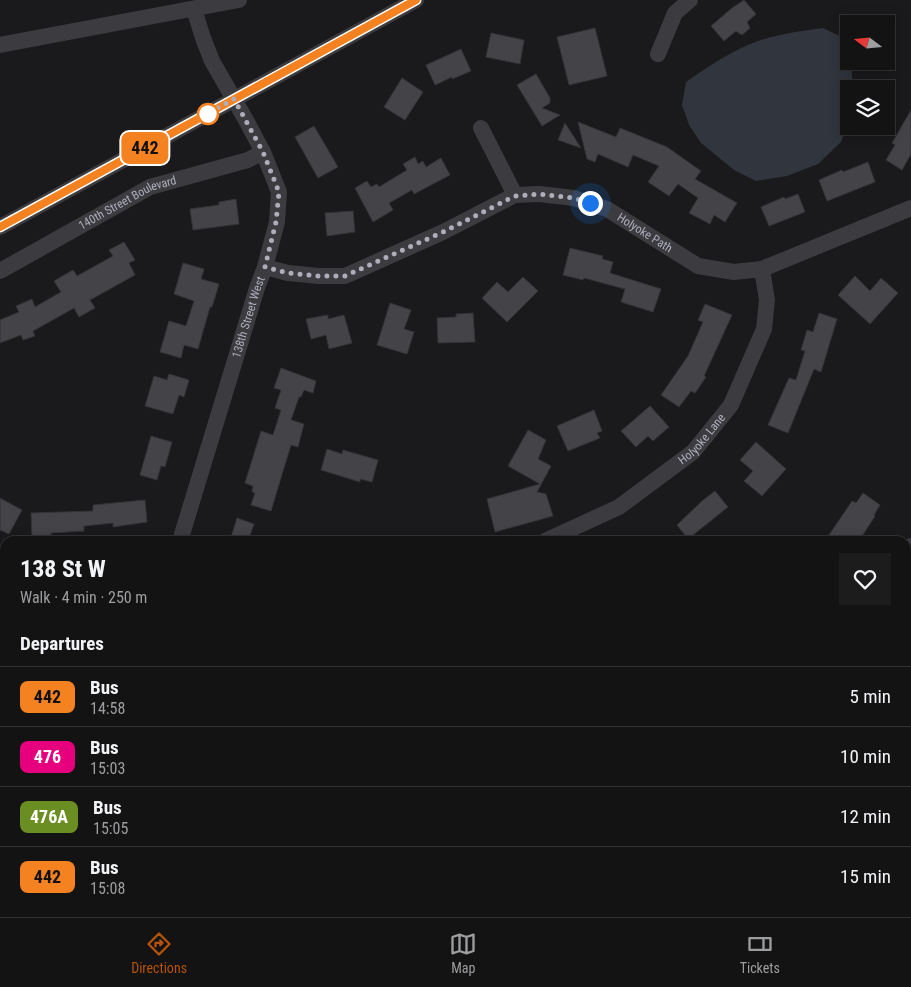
<!DOCTYPE html>
<meta charset="utf-8">
<style>
:root{--surface:#141314;--page:#1d1c1d;--text:#f1f3f6;--muted:#9d9ea0;--line:#333234;--accent:#b45309}
body{margin:0;font-family:"Roboto Condensed",sans-serif;background:var(--page);color:var(--text);height:100vh;display:flex;flex-direction:column;font-size:19px;white-space:nowrap}
*{box-sizing:border-box;margin:0}
p{font-size:16px;color:var(--muted)}
.icon{flex:none;width:28px;height:28px;fill:none;stroke:currentColor;stroke-width:2;stroke-linecap:round;stroke-linejoin:round}
.map{position:relative;flex:1;overflow:hidden}
.drawer{position:absolute;left:0px;top:536px;width:911px;height:381px;display:flex;flex-direction:column;background:var(--surface);border-radius:15px 15px 0 0;box-shadow:0 2px 12px #0003,0 0 0 1px var(--line)}
.drawer>*{flex:none}
.badge{padding:0 10px;border-radius:8px;font-size:18px;line-height:32px}
.needle{width:32px;rotate:286deg}
.tools{position:absolute;left:840px;top:15px;display:grid;gap:10px}
.tools a{display:grid;place-items:center;width:55px;height:55px;border-radius:0px;background:var(--surface);box-shadow:0 2px 12px #0003,0 0 0 1px var(--line);font-size:25px}
.you{position:absolute;width:25px;height:25px;margin:-12px;border:4px solid #fff;border-radius:50%;background:#1a73e8;box-shadow:0 0 0 8px #1a73e833}
.map>.badge{position:absolute;translate:-50% -50%;box-shadow:0 0 0 2px #fff}
h2{padding:0 20px;font-size:19px;line-height:45px}
.round{display:grid;place-items:center;flex:none;width:52px;height:52px;border-radius:0px;background:var(--page)}
.headline{display:flex;align-items:center;justify-content:space-between;height:85px;padding:0 20px}
h1{font-size:24px;font-weight:700;line-height:38px}
ul{padding:0;list-style:none}
li{display:flex;align-items:center;gap:15px;height:60px;padding:0 20px;border-top:1px solid var(--line)}
li div{flex:1}
li b{display:block;font-size:19px}
li em{font-style:normal}
li .badge{min-width:55px;font-weight:700;text-align:center}
.menu{display:flex;justify-content:space-around;align-items:center;height:70px;border-top:1px solid var(--line);background:var(--surface);font-size:14px;color:var(--muted)}
.menu a{display:grid;justify-items:center;gap:2px}
.menu .selected{color:var(--accent)}
.map>svg:first-child{display:block}
.water{fill:#30353e}
.building{fill:#444348;stroke:#343337}
.lines{fill:none;stroke-linecap:round;stroke-linejoin:round}
.minor{stroke:#3b3b40;stroke-width:16}
.line-casing{stroke:#fff;stroke-width:11}
.line{stroke:#f58220;stroke-width:8}
.walk{stroke:#adaeba;stroke-width:5;stroke-dasharray:0 9}
.stop-dot{fill:#fff;stroke:#f58220;stroke-width:2.5}
.labels{text-anchor:middle;stroke-width:4;stroke-linejoin:round;paint-order:stroke}
.street-label{font-size:12px;fill:#adaeba;stroke:#151416}
</style>
<div class="map">
<svg width="911" height="917" viewBox="0 0 911 917">
<rect width="100%" height="100%" fill="#1a191b"/>
<path class="water" d="M 823,28 L 840,36 L 849,43 L 849,61 L 851,61 L 853,89 L 849,89 L 849,121 L 841,142 L 818,164 L 787,176 L 756,181 L 734,170 L 701,143 L 689,125 L 682,105 L 686,82 C 708,67 732,50 758,41 C 779,34 801,31 823,28 Z
M 911,818 L 911,917 L 808,917 L 818,912 L 906,912 L 906,821 Z
M 668,913 L 710,913 L 724,917 L 657,917 Z"/>
<path class="building" d="M 744,0 L 756,14 L 747,22 L 750,28 L 742,35 L 736,31 L 724,41 L 711,26 L 732,8 Z
M 595,28 L 607,76 L 569,85 L 557,37 Z
M 491,33 L 524,40 L 520,64 L 486,57 Z
M 461,49 L 471,71 L 452,79 L 452,77 L 435,85 L 426,65 Z
M 536,74 L 550,98 L 550,103 L 542,108 L 560,115 L 542,126 L 517,85 Z
M 402,78 L 423,92 L 405,120 L 384,107 Z
M 911,110 L 911,154 L 902,170 L 886,160 L 895,145 L 892,143 Z
M 578,122 L 616,137 L 620,128 L 667,147 L 701,171 L 695,179 L 737,203 L 725,222 L 714,215 L 710,224 L 689,213 L 698,198 L 678,184 L 669,196 L 648,182 L 659,166 L 633,155 L 628,167 L 598,154 L 595,162 L 587,159 Z
M 565,123 L 581,148 L 558,140 Z
M 314,126 L 338,167 L 318,178 L 295,137 Z
M 415,157 L 418,164 L 423,161 L 426,167 L 441,158 L 450,175 L 414,194 L 412,190 L 389,203 L 393,210 L 373,222 L 355,188 L 367,181 L 371,187 L 377,184 L 379,187 L 407,170 L 403,164 Z
M 868,162 L 875,182 L 827,201 L 819,180 L 842,170 L 843,172 Z
M 798,194 L 805,212 L 769,226 L 761,207 L 784,197 L 785,199 Z
M 236,199 L 239,224 L 193,230 L 190,209 L 219,205 L 219,202 Z
M 353,211 L 355,232 L 327,236 L 325,213 Z
M 124,242 L 135,260 L 129,263 L 135,275 L 90,300 L 95,308 L 79,317 L 74,308 L 33,331 L 35,336 L 23,340 L 21,335 L 0,343 L 0,320 L 19,312 L 16,306 L 32,299 L 35,307 L 61,292 L 54,281 L 73,270 L 77,276 L 113,256 L 109,250 Z
M 570,248 L 603,256 L 602,259 L 613,262 L 610,273 L 661,289 L 653,312 L 621,302 L 625,289 L 584,278 L 583,280 L 563,275 Z
M 183,263 L 204,269 L 201,279 L 219,284 L 212,307 L 210,307 L 198,349 L 184,345 L 181,358 L 160,352 L 169,321 L 186,326 L 194,301 L 174,294 Z
M 855,276 L 870,291 L 881,278 L 898,293 L 870,324 L 838,295 Z
M 523,277 L 538,291 L 507,322 L 482,298 L 497,282 L 508,292 Z
M 390,303 L 411,310 L 404,329 L 414,332 L 407,354 L 377,345 Z
M 705,304 L 732,315 L 704,376 L 706,377 L 695,393 L 691,391 L 679,407 L 661,395 L 688,356 L 703,322 L 698,320 Z
M 473,313 L 475,342 L 438,343 L 437,318 L 456,317 L 456,314 Z
M 819,313 L 837,319 L 821,372 L 814,369 L 788,433 L 768,425 L 789,378 L 796,380 L 805,351 L 801,350 L 807,330 L 813,332 Z
M 328,315 L 328,319 L 344,315 L 352,343 L 329,349 L 326,335 L 311,339 L 306,319 Z
M 281,368 L 316,381 L 313,393 L 304,390 L 301,397 L 299,397 L 291,420 L 304,424 L 298,447 L 291,445 L 271,511 L 251,505 L 255,493 L 252,492 L 253,486 L 245,483 L 261,431 L 273,435 L 281,410 L 275,408 L 281,390 L 274,388 Z
M 169,374 L 189,380 L 184,397 L 179,395 L 173,414 L 145,406 L 154,376 L 167,380 Z
M 650,406 L 669,427 L 653,441 L 648,436 L 636,447 L 621,431 Z
M 594,410 L 602,431 L 597,433 L 600,438 L 568,451 L 557,426 Z
M 528,430 L 546,440 L 538,459 L 551,466 L 537,492 L 546,494 L 553,516 L 495,532 L 487,499 L 540,484 L 508,466 Z
M 151,436 L 172,442 L 165,467 L 161,466 L 157,480 L 140,475 Z
M 756,442 L 786,469 L 762,496 L 744,481 L 753,471 L 740,460 Z
M 327,449 L 342,454 L 343,450 L 378,460 L 372,482 L 360,479 L 360,482 L 321,470 Z
M 715,491 L 728,507 L 688,539 L 677,525 L 702,501 Z
M 863,493 L 880,505 L 874,515 L 875,516 L 859,541 L 825,541 L 852,501 L 856,503 Z
M 0,498 L 22,510 L 9,534 L 0,530 Z
M 145,500 L 147,522 L 113,527 L 113,523 L 84,526 L 84,531 L 51,533 L 51,535 L 32,536 L 31,513 L 93,511 L 93,505 Z
M 237,518 L 254,524 L 248,541 L 230,541 Z"/>
<g class="lines">
<g class="minor">
<path d="M 0,45 L 239,0"/>
<path d="M 658,54 L 675,13 L 690,0"/>
<path d="M 481,128 L 515,195"/>
<path d="M 0,227 L 416,0"/>
<path id="s1" d="M 265,267 L 288,273 L 319,276 L 345,276 L 443,232 L 515,195 L 539,194 L 574,198 L 607,209 L 698,266 L 734,272 L 762,269 L 911,208"/>
<path id="s2" d="M 0,271 L 150,187 L 248,160 L 263,152"/>
<path id="s3" d="M 180,541 L 257,288 L 265,267 L 277,222 L 279,192 L 263,152 L 247,122 L 212,61 L 203,38 L 194,9"/>
<path id="s4" d="M 545,541 L 619,507 L 693,452 L 731,405 L 764,329 L 767,300 L 762,269"/>
<path d="M 906,553 L 911,546"/>
<path d="M 0,574 L 5,574"/>
</g>
</g>
<g class="lines">
<defs>
<path id="line" d="M 0,227 L 416,0"/>
</defs>
<use href="#line" class="line-casing"/>
<use href="#line" class="line"/>
<path class="walk" d="M 208,114 L 201,117 L 234,99 L 263,152 L 279,192 L 276,222 L 265,267 L 288,273 L 319,276 L 345,276 L 443,232 L 515,196 L 539,194 L 574,198 L 590,203"/>
</g>
<circle class="stop-dot" cx="208" cy="114" r="10"/>
<g class="labels">
<g class="street-label">
<text dy="4" stroke="none"><textPath href="#s2" startOffset="145">140th Street Boulevard</textPath></text>
<text dy="4" stroke="none"><textPath href="#s1" startOffset="408">Holyoke Path</textPath></text>
<text dy="4" stroke="none"><textPath href="#s3" startOffset="234">138th Street West</textPath></text>
<text dy="4" stroke="none"><textPath href="#s4" startOffset="189">Holyoke Lane</textPath></text>
</g>
</g>
</svg>
<div class="tools">
<a><svg class="needle" viewBox="-14 -14 28 28"><path d="M0-13l5 13h-10z" fill="#e53935"/><path d="M0 13l5-13h-10z" fill="#9d9ea0"/></svg></a>
<a><svg class="icon" aria-label="layers" viewBox="0 0 24 24"><path d="M12 4l9 5-9 5-9-5zM3 14l9 5 9-5"/></svg></a>
</div>
<div class="you" style="left:590px;top:203px"></div>
<b class="badge" style="left:145px;top:148px;background:#f58220;color:#111">442</b>
<section class="drawer">
<div class="headline"><div><h1>138 St W</h1><p>Walk · 4 min · 250 m</p></div><a class="round"><svg class="icon" aria-label="heart" viewBox="0 0 24 24"><path d="M12 20l-8-8c-3-5 5-10 8-4 3-6 11-1 8 4z"/></svg></a></div>
<h2>Departures</h2>
<ul>
<li><span class="badge" style="background:#f58220;color:#111">442</span><div><b>Bus</b><p>14:58</p></div><em>5 min</em></li>
<li><span class="badge" style="background:#e6007e;color:#fff">476</span><div><b>Bus</b><p>15:03</p></div><em>10 min</em></li>
<li><span class="badge" style="background:#6b8e23;color:#fff">476A</span><div><b>Bus</b><p>15:05</p></div><em>12 min</em></li>
<li><span class="badge" style="background:#f58220;color:#111">442</span><div><b>Bus</b><p>15:08</p></div><em>15 min</em></li>
</ul>
</section>
</div>
<nav class="menu">
<a class="selected"><svg class="icon" aria-label="directions" viewBox="0 0 24 24"><path d="M12 3l9 9-9 9-9-9zM9 14v-3h6M13 9l2 2-2 2"/></svg>Directions</a>
<a><svg class="icon" aria-label="map" viewBox="0 0 24 24"><path d="M3 6l6-2 6 2 6-2v14l-6 2-6-2-6 2zM9 4v14M15 6v14"/></svg>Map</a>
<a><svg class="icon" aria-label="tickets" viewBox="0 0 24 24"><path d="M3 7h18v10H3zM15 7v10"/></svg>Tickets</a>
</nav>
